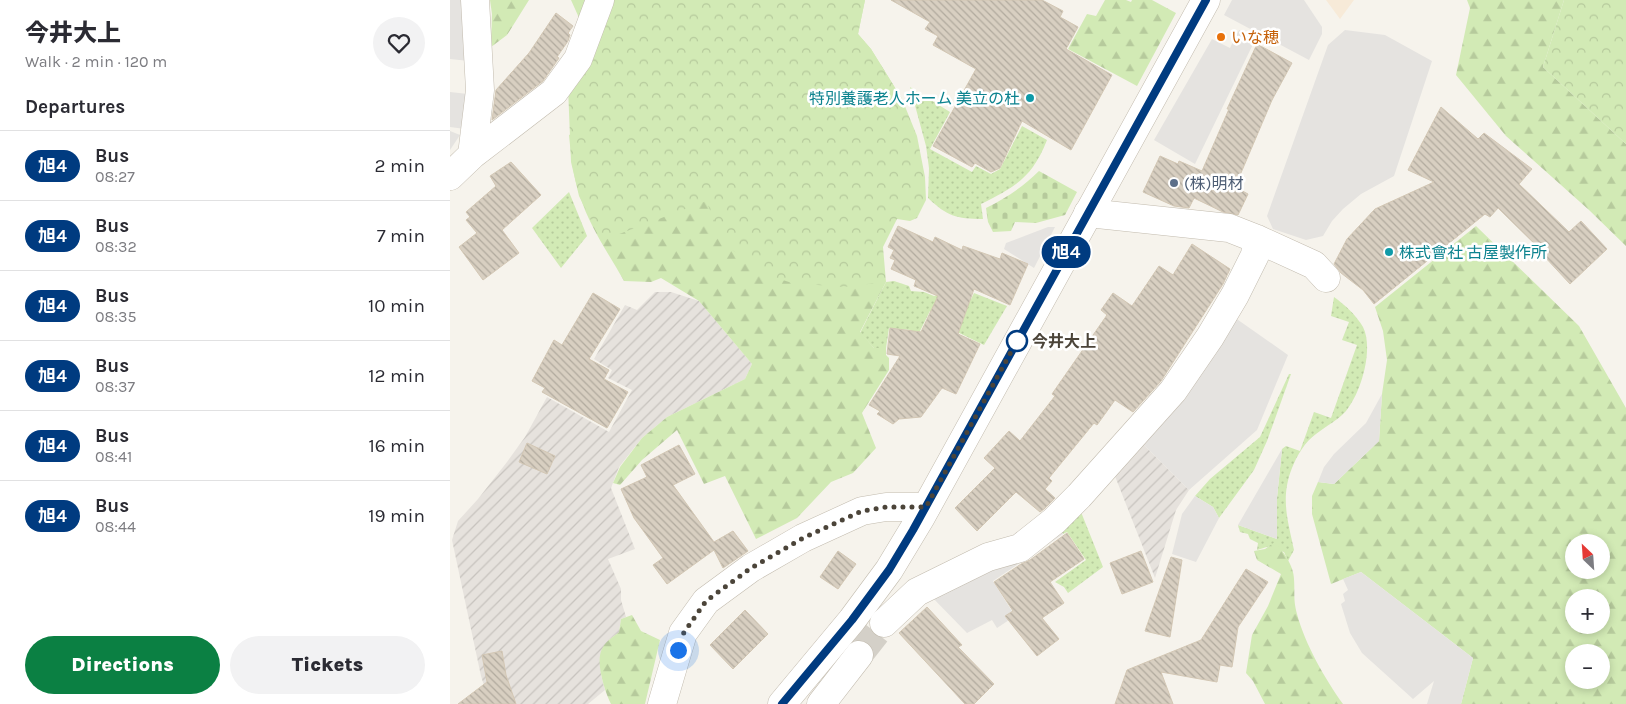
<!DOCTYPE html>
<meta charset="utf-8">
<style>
:root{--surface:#fff;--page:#f2f2f3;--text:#2b2b33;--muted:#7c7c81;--line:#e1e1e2;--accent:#0b8043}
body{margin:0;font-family:Karla,"Noto Sans JP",sans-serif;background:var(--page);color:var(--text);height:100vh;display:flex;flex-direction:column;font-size:19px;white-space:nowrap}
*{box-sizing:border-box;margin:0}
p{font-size:16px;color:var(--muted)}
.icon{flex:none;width:28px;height:28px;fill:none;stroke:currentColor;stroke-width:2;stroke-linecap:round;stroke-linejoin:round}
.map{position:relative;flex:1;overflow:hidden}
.drawer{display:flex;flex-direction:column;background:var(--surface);width:450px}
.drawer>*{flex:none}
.badge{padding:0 10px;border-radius:16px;font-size:18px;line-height:32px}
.needle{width:32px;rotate:335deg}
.buttons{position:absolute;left:1115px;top:534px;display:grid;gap:10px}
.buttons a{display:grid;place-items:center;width:45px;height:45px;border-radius:50%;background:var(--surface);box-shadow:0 2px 8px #0003;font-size:25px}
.you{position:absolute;width:25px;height:25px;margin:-12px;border:4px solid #fff;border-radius:50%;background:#1a73e8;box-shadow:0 0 0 8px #1a73e833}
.map>.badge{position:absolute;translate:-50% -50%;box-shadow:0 0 0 2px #fff}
h2{padding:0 25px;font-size:19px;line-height:45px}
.round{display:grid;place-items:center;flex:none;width:52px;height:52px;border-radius:26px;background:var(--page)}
.overview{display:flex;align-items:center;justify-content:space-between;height:85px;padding:0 25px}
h1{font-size:24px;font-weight:800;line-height:38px}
.action{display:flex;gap:10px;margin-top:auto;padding:10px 25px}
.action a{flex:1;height:58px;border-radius:30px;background:var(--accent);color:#fff;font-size:20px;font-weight:800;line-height:58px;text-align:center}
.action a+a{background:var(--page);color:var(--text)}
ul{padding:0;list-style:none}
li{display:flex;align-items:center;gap:15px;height:70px;padding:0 25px;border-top:1px solid var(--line)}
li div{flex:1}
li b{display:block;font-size:19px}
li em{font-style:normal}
li .badge{min-width:55px;font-weight:700;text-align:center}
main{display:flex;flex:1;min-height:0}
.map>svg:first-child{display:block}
.commercial{fill:#f7ead8}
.industrial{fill:url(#industrial-furrows)}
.grass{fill:url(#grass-dots)}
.forest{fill:url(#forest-firs);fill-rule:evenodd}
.cemetery{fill:url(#cemetery-stones)}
.park{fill:url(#park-crowns)}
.parking{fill:#e5e3e0}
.building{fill:url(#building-back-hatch);stroke:#d3c7b4}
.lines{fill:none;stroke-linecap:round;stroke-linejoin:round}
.minor-tunnel{stroke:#d4d0c8;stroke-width:28;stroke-dasharray:28 14;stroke-linecap:butt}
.minor-casing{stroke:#c2bbae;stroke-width:29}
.tertiary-casing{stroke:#c2bbae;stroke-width:29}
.minor{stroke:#fff;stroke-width:28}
.tertiary{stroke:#fff;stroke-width:28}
.line-casing{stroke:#fff;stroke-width:11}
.line{stroke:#003b80;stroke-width:8}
.walk{stroke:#4b4439;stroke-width:5;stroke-dasharray:0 9}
.food-dot{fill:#e8710a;stroke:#fff;stroke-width:2}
.culture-dot{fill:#0f9aa8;stroke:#fff;stroke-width:2}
.service-dot{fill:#5c6f8a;stroke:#fff;stroke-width:2}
.stop-dot{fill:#fff;stroke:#003b80;stroke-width:2.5}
.labels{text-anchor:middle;stroke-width:5;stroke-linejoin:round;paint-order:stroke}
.food-label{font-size:16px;fill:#c56008;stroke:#fff;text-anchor:start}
.culture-label{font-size:16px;fill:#0d838f;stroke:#fff;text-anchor:end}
.service-label{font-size:16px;fill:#4e5e75;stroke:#fff;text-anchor:start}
.stop-label{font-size:16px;font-weight:bold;fill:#4b4439;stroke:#fff;text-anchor:start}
</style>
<main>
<section class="drawer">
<div class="overview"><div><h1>今井大上</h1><p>Walk · 2 min · 120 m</p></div><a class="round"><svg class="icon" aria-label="heart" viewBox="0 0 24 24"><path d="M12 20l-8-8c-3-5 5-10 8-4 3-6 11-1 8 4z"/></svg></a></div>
<h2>Departures</h2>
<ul>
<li><span class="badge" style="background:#003b80;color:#fff">旭4</span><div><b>Bus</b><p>08:27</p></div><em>2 min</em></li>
<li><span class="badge" style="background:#003b80;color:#fff">旭4</span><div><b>Bus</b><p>08:32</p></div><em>7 min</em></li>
<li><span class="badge" style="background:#003b80;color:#fff">旭4</span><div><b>Bus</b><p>08:35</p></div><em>10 min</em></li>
<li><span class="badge" style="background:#003b80;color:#fff">旭4</span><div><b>Bus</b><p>08:37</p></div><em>12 min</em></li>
<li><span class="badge" style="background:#003b80;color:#fff">旭4</span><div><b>Bus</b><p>08:41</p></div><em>16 min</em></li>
<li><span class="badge" style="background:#003b80;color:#fff">旭4</span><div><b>Bus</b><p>08:44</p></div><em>19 min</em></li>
</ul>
<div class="action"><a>Directions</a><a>Tickets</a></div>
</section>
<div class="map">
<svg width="1176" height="704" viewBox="0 0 1176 704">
<defs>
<pattern id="industrial-furrows" width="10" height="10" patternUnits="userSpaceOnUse" patternTransform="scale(1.25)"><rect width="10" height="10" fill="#e6e2dd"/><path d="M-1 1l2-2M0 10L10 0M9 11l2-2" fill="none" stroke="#c7c3be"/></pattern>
<pattern id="grass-dots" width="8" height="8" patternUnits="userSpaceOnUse" patternTransform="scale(1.25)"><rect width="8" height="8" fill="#d2eab5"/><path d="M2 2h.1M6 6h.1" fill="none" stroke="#b6ca9c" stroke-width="1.8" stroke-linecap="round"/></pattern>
<pattern id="forest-firs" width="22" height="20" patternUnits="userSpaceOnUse" patternTransform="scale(1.25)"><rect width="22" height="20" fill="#d2eab5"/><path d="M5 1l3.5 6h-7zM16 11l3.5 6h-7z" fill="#b6ca9c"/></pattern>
<pattern id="cemetery-stones" width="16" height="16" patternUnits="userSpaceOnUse" patternTransform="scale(1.25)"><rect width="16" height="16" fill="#d2eab5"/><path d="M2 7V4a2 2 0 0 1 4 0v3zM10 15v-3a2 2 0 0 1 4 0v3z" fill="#b6ca9c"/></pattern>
<pattern id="park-crowns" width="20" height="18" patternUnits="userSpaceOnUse" patternTransform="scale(1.25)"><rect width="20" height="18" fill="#d2eab5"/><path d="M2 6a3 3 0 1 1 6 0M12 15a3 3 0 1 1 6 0" fill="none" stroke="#b6ca9c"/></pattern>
<pattern id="building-back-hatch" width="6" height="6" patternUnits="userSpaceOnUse" patternTransform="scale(1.25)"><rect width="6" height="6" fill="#d8cfc1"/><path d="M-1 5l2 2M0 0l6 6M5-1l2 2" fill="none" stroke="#b1aa9e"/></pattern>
</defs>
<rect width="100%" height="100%" fill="#f6f3ec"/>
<path class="commercial" d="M 876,0 L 904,0 L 890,19 Z"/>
<path class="industrial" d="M 205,292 L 221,292 L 249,301 L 302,364 L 295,379 L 217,417 L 192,438 L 169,467 L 161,488 L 185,549 L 158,559 L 171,589 L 171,600 L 176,617 L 171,619 L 169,632 L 159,640 L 151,675 L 155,690 L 138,704 L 40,704 L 31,676 L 2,540 L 8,521 L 28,499 L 57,462 L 75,437 L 97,397 L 159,432 L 182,390 L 158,378 L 162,370 L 144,359 L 175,305 L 187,310 Z
M 688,439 L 739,490 L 726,510 L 705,578 L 661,466 Z"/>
<path class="grass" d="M 460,87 L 500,112 L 480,149 L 522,172 L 526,166 L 541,174 L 550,169 L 572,126 L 597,140 C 582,178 566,186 531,204 L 533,219 C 506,219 497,216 478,198 L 479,168 L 476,146 Z
M 119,192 L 137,236 L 111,268 L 82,228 Z
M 444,281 L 459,286 L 461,291 L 474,292 L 484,296 L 498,292 L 521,299 L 524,293 L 557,306 L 534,345 L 503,330 L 506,323 L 480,311 L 457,357 L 461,330 L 439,328 L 436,348 L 424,348 L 410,333 L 436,282 Z
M 884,297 C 895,305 906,315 913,327 C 924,349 911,393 896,411 C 887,421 876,426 866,434 C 855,442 847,455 842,468 C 830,498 838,521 844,550 L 838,561 L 834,552 L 820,546 L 807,550 L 808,543 L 800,539 L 798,534 L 790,532 L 788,525 L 827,539 L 827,498 L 832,449 L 836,446 L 850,451 L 864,412 L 881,418 L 907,345 L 892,340 L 899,322 L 881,316 Z
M 839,374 L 841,374 L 817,441 L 804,470 L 769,518 L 763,507 L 745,496 L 760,479 L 810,437 Z
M 627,502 L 653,567 L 618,593 L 614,587 L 605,582 L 636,560 L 617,532 L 613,534 L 604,523 Z"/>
<path class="forest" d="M 40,0 L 79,0 L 57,35 L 41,47 L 42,14 Z
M 121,0 L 138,0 L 130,20 Z
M 415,0 L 408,34 L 421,49 L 452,99 L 427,245 L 430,271 L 436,282 L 410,332 L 424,348 L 436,348 L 436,355 L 439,358 L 439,370 L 412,413 L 426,448 L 403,473 L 381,482 L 347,518 L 306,539 L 275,476 L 254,484 L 227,430 L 192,460 L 170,485 L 163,483 L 170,467 L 192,438 L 217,417 L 295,379 L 302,364 L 249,301 L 211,278 L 201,282 L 174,281 C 159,254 139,226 130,196 C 123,176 121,156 119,135 Z
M 655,0 L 676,0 L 681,2 L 682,0 L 702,0 L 726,13 L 687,86 L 618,49 L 637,14 L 646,16 Z
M 1017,0 L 1114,0 L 1093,67 L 1176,144 L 1176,246 L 1139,210 L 1056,136 L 1006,75 L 1020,8 Z
M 1026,226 L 1129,326 L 1176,408 L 1176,704 L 1011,704 L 1023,658 L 911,572 L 881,584 L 862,514 L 862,496 L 868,482 L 884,484 L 929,441 L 932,394 L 937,360 L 933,331 L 925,307 ZM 1124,542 L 1151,542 L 1151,570 L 1124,570 ZM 1124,598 L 1151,598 L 1151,625 L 1124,625 ZM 1124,652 L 1151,652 L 1151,680 L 1124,680 Z
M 825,542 C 833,551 844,566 844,579 C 845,594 843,599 847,614 C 855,644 875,679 893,704 L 815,704 L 803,681 L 796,673 L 802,635 L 818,606 L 831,574 L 807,560 L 804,551 L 815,549 Z
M 182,615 L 191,631 L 210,640 L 195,704 L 161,704 C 155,692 145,662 152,649 C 155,642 163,637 169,632 L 171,619 Z"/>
<path class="cemetery" d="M 589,171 L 627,192 L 615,215 L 586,223 L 565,222 L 561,231 L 543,232 L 538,222 L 536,208 C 556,198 573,187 589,171 Z"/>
<path class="park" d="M 155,0 L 415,0 L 408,34 L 421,49 L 452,99 L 467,136 L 475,177 L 476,200 L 467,218 L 460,221 L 447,219 L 433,247 L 436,282 L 393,287 L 342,283 L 311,273 L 275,244 L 256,201 L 151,241 L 129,196 L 121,162 L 118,87 Z
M 1114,0 L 1176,0 L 1176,144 L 1093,67 Z"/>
<path class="parking" d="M 0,0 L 16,0 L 19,61 L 0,59 Z
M 782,0 L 854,0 L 872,27 L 872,34 L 859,60 L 774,15 Z
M 789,30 L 806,38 L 745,164 L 704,140 L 762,39 L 780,48 Z
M 895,30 L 935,35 L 982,61 L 944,176 L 911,194 L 893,209 L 882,221 L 873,236 L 856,240 L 823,229 L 817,216 L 878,45 Z
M 0,92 L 18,94 L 15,129 L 0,127 Z
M 0,131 L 10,135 L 0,150 Z
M 598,227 L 605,227 L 584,268 L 554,249 L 556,243 Z
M 781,315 L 838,355 L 807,430 L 739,490 L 688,439 Z
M 932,394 L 929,441 L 884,484 L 868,482 L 874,467 L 884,454 L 916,423 Z
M 832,449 L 827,498 L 827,539 L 788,525 Z
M 745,496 L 763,507 L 769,518 L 746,562 L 722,554 L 732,514 Z
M 604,523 L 613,534 L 543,581 L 565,616 L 547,628 L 542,620 L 517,633 L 477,592 Z
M 911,572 L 1023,658 L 1011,704 L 977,704 L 984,681 L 963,699 L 912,653 L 900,633 L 891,604 L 895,601 L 893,594 L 898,590 L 893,579 Z"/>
<path class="building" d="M 441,0 L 592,0 L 613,11 L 610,17 L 628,27 L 616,49 L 662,75 L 621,150 L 572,121 L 550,168 L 541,172 L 525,163 L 522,167 L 483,146 L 526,69 L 483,45 L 488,36 L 475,29 L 480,22 Z
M 106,13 L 123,26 L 118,33 L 120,35 L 118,41 L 107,57 L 109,58 L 93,81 L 42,120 L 46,90 L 79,53 Z
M 807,44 L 842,63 L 822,100 L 785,187 L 798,194 L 788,215 L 773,212 L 744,198 L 739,208 L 724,206 L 693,192 L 710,156 L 728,164 L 729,161 L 752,171 L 779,109 L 777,109 Z
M 991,107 L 1028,139 L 1034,133 L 1082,169 L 1069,184 L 1119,232 L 1131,221 L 1157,249 L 1120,284 L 1094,256 L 1096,255 L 1048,208 L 1040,217 L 1035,214 L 924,304 L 913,290 L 891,273 L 884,264 L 897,239 L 925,209 L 984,182 L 958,170 Z
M 61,162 L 91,195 L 52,230 L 69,253 L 33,280 L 9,247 L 27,233 L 16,220 L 20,217 L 16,212 L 46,186 L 40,176 Z
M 448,226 L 483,242 L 485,237 L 512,250 L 513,246 L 550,259 L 552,253 L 578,264 L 560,305 L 524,289 L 508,334 L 530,344 L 506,394 L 492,388 L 471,417 L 449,419 L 443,424 L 427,414 L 430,411 L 419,405 L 450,356 L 437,354 L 440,328 L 471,332 L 488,296 L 464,286 L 466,280 L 441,269 L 445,260 L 440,258 L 444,250 L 438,247 Z
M 742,244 L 780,269 L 773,284 L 711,381 L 683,412 L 665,400 L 647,425 L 644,423 L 599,478 L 602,481 L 595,489 L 605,498 L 594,509 L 590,512 L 566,492 L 527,531 L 505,508 L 545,468 L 534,458 L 559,431 L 570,441 L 605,396 L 602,394 L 657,315 L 651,310 L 663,293 L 682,306 L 709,266 L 723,275 Z
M 143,293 L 170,309 L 139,359 L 159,370 L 154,379 L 178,392 L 157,428 L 92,392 L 95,388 L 82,381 L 104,340 L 112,345 Z
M 77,443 L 105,456 L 97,474 L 69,462 Z
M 229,445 L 245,474 L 223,485 L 264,542 L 283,531 L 298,551 L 273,568 L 264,550 L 217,584 L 203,565 L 213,558 L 184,518 L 171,489 L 197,477 L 191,465 Z
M 617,533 L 634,559 L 600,582 L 614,603 L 592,618 L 609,639 L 587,656 L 555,616 L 563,611 L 544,582 L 571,564 L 580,560 Z
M 388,551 L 406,564 L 388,589 L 370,577 Z
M 691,551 L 703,582 L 672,594 L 660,563 Z
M 721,557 L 732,560 L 720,637 L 695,631 Z
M 796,569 L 818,582 L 788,627 L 782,667 L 770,665 L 767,682 L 711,672 L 723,704 L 665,704 L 677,670 L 751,640 Z
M 477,607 L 512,645 L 508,647 L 544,684 L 524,704 L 515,704 L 449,633 Z
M 295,610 L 318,634 L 283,669 L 260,645 Z
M 52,651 L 56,675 L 66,704 L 8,704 L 37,682 L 32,655 Z"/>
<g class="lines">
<path class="minor-tunnel" d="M 409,655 L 434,623"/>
<defs>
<path id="minor" d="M 22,155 L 30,90 L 25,0
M 0,176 L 22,155 L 104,92 L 128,59 L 150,0
M 638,213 L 779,228 L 807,239 L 864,265 L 876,278
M 434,623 L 467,592 L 538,557 L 570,548 L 604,521 L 629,496 L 723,391 L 760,337 L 785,295 L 805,255 L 807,239
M 212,704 L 233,633 L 256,601 L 301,568 L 353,538 L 412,511 L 436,507 L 476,507
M 371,704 L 409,655"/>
<path id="tertiary" d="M 332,704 L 402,620 L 439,570 L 471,517 L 756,0"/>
</defs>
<use href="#minor" class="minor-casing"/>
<use href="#tertiary" class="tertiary-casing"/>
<use href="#minor" class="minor"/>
<use href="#tertiary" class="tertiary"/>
</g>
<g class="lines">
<defs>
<path id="line" d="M 332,704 L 402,620 L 439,570 L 463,530 L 756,0"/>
</defs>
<use href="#line" class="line-casing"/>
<use href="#line" class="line"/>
<path class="walk" d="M 228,650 L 233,634 L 256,601 L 301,568 L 353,538 L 412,511 L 436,507 L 476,507 L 567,341"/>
</g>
<circle class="food-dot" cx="771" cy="37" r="5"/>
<g class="culture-dot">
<circle cx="580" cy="98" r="5"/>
<circle cx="939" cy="252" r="5"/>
</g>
<circle class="service-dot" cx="724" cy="183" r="5"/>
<circle class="stop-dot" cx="567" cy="341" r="10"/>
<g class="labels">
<g class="food-label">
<text x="781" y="43">いな穂</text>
</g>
<g class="culture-label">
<text x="570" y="104">特別養護老人ホーム 美立の杜</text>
<text x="949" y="258" text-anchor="start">株式會社 古屋製作所</text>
</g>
<g class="service-label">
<text x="734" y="189">(株)明材</text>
</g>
<g class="stop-label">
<text x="582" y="347">今井大上</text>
</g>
</g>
</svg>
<div class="buttons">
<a><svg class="needle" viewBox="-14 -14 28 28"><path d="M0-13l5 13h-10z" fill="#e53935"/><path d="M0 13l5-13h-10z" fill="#7c7c81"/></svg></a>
<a>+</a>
<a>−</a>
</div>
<div class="you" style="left:228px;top:650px"></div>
<b class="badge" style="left:616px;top:252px;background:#003b80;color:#fff">旭4</b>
</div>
</main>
